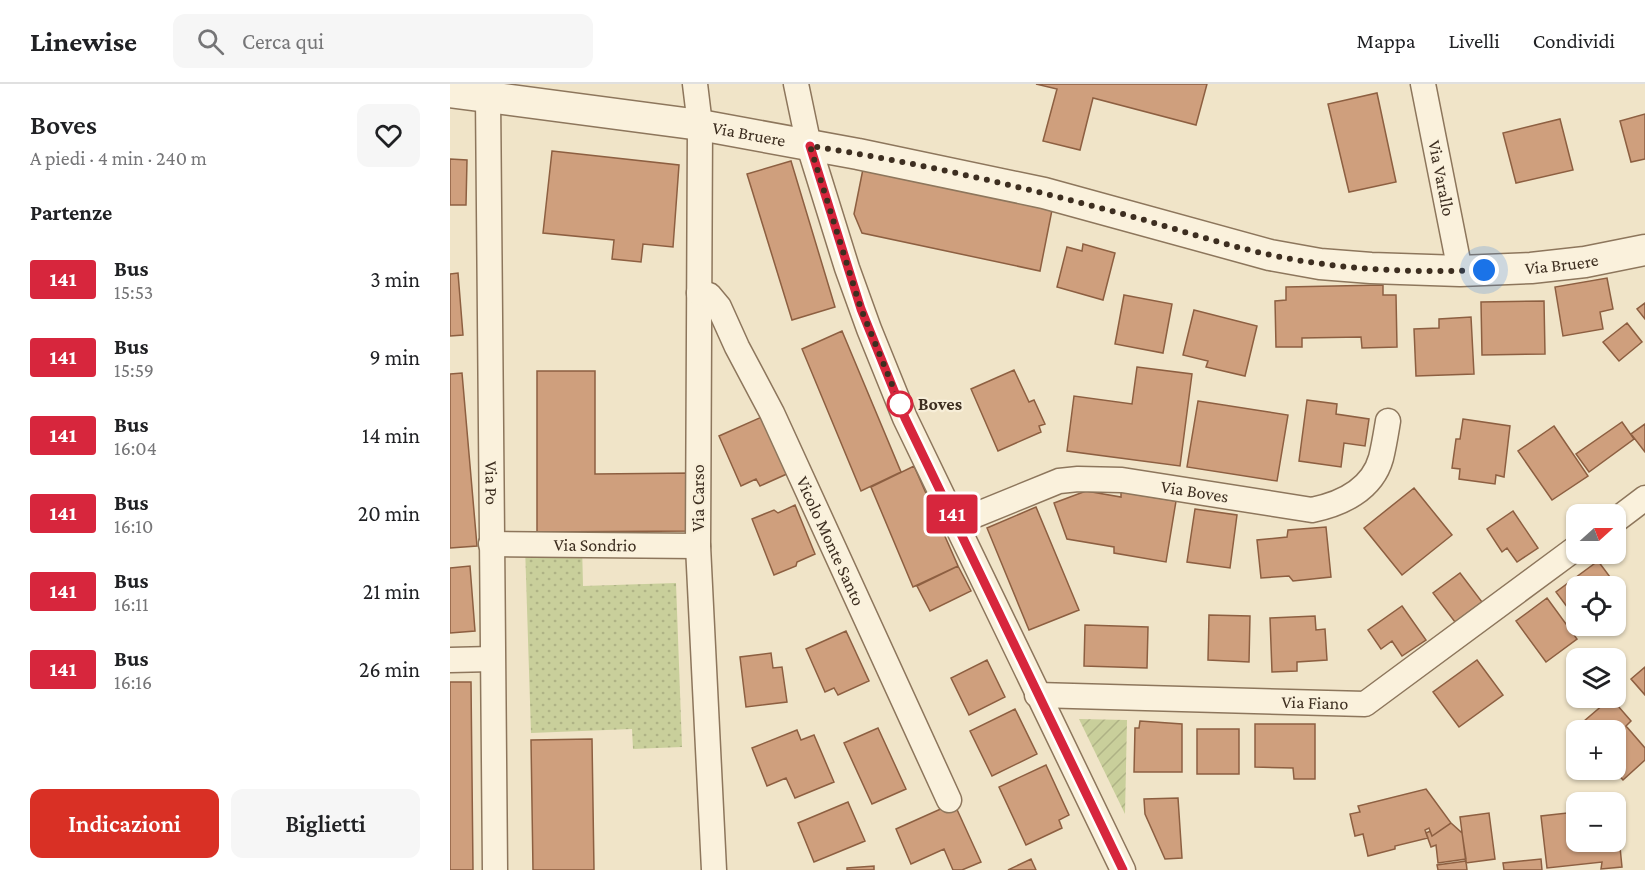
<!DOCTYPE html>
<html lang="it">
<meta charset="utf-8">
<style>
:root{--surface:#fff;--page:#f6f6f6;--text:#202124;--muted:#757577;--line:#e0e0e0;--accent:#d93025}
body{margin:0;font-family:"Crimson Pro",serif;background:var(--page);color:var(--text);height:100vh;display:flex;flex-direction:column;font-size:22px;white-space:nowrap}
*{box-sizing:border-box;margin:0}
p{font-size:20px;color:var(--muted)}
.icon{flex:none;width:33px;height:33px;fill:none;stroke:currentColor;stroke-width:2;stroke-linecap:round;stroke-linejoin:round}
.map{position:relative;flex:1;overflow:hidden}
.sheet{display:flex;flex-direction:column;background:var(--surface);width:450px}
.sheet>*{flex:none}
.badge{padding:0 12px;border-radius:4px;font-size:21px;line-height:39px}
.needle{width:39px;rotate:69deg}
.controls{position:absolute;left:1116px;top:420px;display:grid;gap:12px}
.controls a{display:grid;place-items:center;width:60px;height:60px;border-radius:12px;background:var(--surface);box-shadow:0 2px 4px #0004;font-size:30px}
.you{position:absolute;width:30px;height:30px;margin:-15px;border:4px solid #fff;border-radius:50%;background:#1a73e8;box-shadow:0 0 0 9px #1a73e833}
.map>.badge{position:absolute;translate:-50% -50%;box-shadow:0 0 0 3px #fff}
h2{padding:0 30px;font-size:22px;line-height:54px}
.round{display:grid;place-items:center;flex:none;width:63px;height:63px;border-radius:12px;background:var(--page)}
.headline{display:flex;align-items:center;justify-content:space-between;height:102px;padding:0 30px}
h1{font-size:28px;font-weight:600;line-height:45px}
.cta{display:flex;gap:12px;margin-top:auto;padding:12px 30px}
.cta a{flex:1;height:69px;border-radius:12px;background:var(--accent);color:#fff;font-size:24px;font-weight:600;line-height:69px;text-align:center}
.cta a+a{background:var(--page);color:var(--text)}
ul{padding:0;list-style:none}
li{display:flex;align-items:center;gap:18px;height:78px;padding:0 30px}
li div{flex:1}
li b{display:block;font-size:22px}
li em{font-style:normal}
li .badge{min-width:66px;font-weight:700;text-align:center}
header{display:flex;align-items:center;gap:36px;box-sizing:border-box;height:84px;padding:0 30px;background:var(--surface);border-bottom:2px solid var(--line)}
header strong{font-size:28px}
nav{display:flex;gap:33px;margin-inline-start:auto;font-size:21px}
.search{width:420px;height:54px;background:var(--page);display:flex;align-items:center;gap:15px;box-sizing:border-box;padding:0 21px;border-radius:12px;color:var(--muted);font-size:22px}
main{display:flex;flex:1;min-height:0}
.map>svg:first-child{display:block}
.park{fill:url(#park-dots)}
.garden{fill:url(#garden-furrows)}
.building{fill:#cf9f7d;stroke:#8d5f41;stroke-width:1.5}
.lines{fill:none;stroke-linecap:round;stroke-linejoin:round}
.minor-casing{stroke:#8d765c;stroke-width:27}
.tertiary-casing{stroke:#8d765c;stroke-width:33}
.minor{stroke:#faf1dc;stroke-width:24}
.tertiary{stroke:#faf1dc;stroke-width:30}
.line-casing{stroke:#fff;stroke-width:14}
.line{stroke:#d7263d;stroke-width:9}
.walk{stroke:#3d2e20;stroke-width:6;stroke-dasharray:0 10.8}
.stop-dot{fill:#fff;stroke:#d7263d;stroke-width:3}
.labels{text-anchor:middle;stroke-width:4.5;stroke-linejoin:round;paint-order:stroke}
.street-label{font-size:18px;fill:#3d2e20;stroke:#f7eed8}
.stop-label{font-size:18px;font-weight:bold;fill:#3d2e20;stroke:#f7eed8;text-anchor:start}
</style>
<header>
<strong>Linewise</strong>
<div class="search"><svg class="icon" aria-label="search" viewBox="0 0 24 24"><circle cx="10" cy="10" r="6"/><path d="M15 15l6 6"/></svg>Cerca qui</div>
<nav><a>Mappa</a><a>Livelli</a><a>Condividi</a></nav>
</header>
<main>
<section class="sheet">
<div class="headline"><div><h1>Boves</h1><p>A piedi · 4 min · 240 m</p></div><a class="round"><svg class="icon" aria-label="heart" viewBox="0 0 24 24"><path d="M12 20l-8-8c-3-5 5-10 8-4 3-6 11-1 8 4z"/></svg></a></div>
<h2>Partenze</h2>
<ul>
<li><span class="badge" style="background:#d7263d;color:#fff">141</span><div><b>Bus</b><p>15:53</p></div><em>3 min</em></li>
<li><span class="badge" style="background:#d7263d;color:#fff">141</span><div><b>Bus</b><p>15:59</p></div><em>9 min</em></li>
<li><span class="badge" style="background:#d7263d;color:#fff">141</span><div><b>Bus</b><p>16:04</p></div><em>14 min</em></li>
<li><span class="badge" style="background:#d7263d;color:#fff">141</span><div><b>Bus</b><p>16:10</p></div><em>20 min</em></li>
<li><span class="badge" style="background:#d7263d;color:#fff">141</span><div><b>Bus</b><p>16:11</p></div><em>21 min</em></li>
<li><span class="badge" style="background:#d7263d;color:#fff">141</span><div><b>Bus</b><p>16:16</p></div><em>26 min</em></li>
</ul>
<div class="cta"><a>Indicazioni</a><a>Biglietti</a></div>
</section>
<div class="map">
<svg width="1195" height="786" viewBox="0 0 1195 786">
<defs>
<pattern id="park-dots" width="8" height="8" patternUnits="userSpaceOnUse" patternTransform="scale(1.5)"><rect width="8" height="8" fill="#c9cf9b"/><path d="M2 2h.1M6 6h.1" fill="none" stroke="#aeb285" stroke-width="1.8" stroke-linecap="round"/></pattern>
<pattern id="garden-furrows" width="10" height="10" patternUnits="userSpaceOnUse" patternTransform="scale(1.5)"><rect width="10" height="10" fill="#c9cf9b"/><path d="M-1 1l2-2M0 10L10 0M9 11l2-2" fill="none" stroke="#aeb285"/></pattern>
</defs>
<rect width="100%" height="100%" fill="#f0e4c8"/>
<path class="park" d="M 132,460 L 133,502 L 226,499 L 232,663 L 183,665 L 182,645 L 81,649 L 75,462 Z"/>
<path class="garden" d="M 629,635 L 677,636 L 675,730 Z"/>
<path class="building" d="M 586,0 L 757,0 L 746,41 L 643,14 L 630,66 L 593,57 L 607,5 Z
M 927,9 L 946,98 L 899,108 L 878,20 Z
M 1195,30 L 1195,75 L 1181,78 L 1170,37 Z
M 1110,35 L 1123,86 L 1066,99 L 1053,49 Z
M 102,67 L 229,81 L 223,163 L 193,160 L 191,178 L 162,175 L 164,156 L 93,149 Z
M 0,75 L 17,76 L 16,121 L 0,121 Z
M 341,77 L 385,223 L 342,236 L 297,90 Z
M 413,85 L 602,126 L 590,187 L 412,149 L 404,130 Z
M 633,160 L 665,169 L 653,216 L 607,203 L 617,163 L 632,167 Z
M 8,189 L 13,251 L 0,252 L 0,190 Z
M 1157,194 L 1163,225 L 1150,228 L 1153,245 L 1113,252 L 1105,203 Z
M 933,201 L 933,211 L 946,211 L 947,263 L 912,264 L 911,253 L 852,254 L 852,263 L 826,263 L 825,217 L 836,216 L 836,203 Z
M 674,211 L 722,220 L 713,269 L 665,260 Z
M 1094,217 L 1095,270 L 1032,271 L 1031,218 Z
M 1195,219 L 1195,235 L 1187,225 Z
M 744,226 L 807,242 L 795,292 L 756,283 L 758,277 L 733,271 Z
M 1021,233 L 1024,290 L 966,292 L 964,245 L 989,244 L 989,235 Z
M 1177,239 L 1192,258 L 1169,277 L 1153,258 Z
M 392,247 L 451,388 L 411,407 L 352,265 Z
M 687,283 L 742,290 L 730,382 L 617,367 L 624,312 L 682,320 Z
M 564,286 L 579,318 L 584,316 L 595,340 L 589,342 L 591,348 L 548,367 L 521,305 Z
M 87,287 L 145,287 L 145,390 L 243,389 L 245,447 L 87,448 Z
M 12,289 L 27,462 L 0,464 L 0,290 Z
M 857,316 L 887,320 L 886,330 L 919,335 L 915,362 L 894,359 L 891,383 L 849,377 Z
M 748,317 L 838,331 L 827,397 L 737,383 Z
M 314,332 L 339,389 L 310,402 L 306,395 L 291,402 L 269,352 Z
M 1013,335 L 1060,342 L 1054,393 L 1046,391 L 1045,400 L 1009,395 L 1010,385 L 1002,384 L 1006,355 L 1010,355 Z
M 1172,338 L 1184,355 L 1139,388 L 1126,370 Z
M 1195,340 L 1195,368 L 1181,350 Z
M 1104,342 L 1138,392 L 1102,416 L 1068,367 Z
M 464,382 L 508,482 L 463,503 L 421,403 Z
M 964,404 L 1002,451 L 952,491 L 914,444 Z
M 636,407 L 671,413 L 671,408 L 726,417 L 716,478 L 664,469 L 664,463 L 617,455 L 604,419 Z
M 345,421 L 365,470 L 347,478 L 346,482 L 324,491 L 302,435 L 324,426 L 328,429 Z
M 586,423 L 629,526 L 579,546 L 537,444 Z
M 745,425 L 787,431 L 780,484 L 737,478 Z
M 1063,427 L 1088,464 L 1067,478 L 1057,464 L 1052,468 L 1037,445 Z
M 876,443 L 881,493 L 843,497 L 839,492 L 811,494 L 807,456 L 837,453 L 838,446 Z
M 1148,477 L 1175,513 L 1166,520 L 1166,502 L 1126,502 L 1126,535 L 1106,508 Z
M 20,482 L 25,547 L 0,549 L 0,484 Z
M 508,482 L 521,507 L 480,527 L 467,502 Z
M 1010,489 L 1032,518 L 1005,538 L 983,509 Z
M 1097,514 L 1127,555 L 1096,578 L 1066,537 Z
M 952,522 L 976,556 L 952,572 L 942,557 L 931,565 L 918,546 Z
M 759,531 L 800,532 L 799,578 L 758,576 Z
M 865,532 L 866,546 L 875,545 L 877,576 L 847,578 L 847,587 L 822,588 L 820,534 Z
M 635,541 L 698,543 L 697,584 L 634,582 Z
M 396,547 L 419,597 L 388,611 L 384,604 L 375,608 L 356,565 Z
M 321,569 L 323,584 L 332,583 L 337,618 L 296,623 L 290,573 Z
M 537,576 L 555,613 L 519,631 L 501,594 Z
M 1027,576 L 1053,611 L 1009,643 L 983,608 Z
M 1195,583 L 1195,611 L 1181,595 Z
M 0,598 L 21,598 L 23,786 L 0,786 Z
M 1161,614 L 1181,637 L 1176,642 L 1195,664 L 1195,676 L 1173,696 L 1164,686 L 1166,686 L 1166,646 L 1129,646 L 1126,644 Z
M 565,625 L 587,670 L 542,692 L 520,647 Z
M 690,637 L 732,640 L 732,688 L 684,688 L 685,644 L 689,644 Z
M 805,640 L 865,640 L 865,695 L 844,695 L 843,684 L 805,683 Z
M 428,644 L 456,705 L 422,720 L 394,659 Z
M 747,645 L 789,645 L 789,690 L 747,690 Z
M 347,646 L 351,656 L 364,651 L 384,698 L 345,714 L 336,694 L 317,702 L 302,664 Z
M 142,655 L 144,786 L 83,786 L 81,656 Z
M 596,681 L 619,731 L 609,736 L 612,744 L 576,761 L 549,703 Z
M 976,705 L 1001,739 L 982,752 L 979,744 L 975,746 L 978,754 L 945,762 L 945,765 L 918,772 L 913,750 L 905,752 L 900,730 L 910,728 L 908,722 Z
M 728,714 L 732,774 L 715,775 L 695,730 L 694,715 Z
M 398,718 L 415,757 L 364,778 L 348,739 Z
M 504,719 L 531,778 L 512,786 L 503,786 L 494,765 L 461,780 L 446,745 Z
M 1126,728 L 1126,758 L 1166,758 L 1167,733 L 1172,783 L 1151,785 L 1152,778 L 1097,784 L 1091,732 Z
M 1039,729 L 1045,775 L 1016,779 L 1010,733 Z
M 1001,739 L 1012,749 L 1016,775 L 988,779 L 986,761 L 981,763 L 976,749 L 980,747 L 982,752 Z
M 581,775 L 586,786 L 558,786 Z
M 1091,775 L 1092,786 L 1054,786 L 1053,779 Z
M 1016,777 L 1017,786 L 988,786 L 987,781 Z
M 424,782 L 424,786 L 397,786 L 397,784 Z"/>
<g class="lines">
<defs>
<g id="minor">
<path d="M 245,0 L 250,41 L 248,462 L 264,786"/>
<path d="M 346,0 L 359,62 L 397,184 L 419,245 L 455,334 L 673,786"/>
<path id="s1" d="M 973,0 L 1010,187"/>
<path id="s2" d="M 38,12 L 45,786"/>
<path id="s3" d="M 249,209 L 259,211 L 269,223 L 287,263 L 322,329 L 499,716"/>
<path d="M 1166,436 L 1195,414"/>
<path id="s4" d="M 506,439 L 609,397 L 628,395 L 672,396 L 862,426 C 891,420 922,406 931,374 C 934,362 936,349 938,337"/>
<path id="s5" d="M 41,460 L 248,462"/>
<path d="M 0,576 L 42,575"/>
<path id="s6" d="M 587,611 L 915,620 L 1126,464"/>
</g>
<g id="tertiary">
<path id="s7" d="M 0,8 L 250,41 L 408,70 L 594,109 L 820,171 L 870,180 L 921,184 L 1010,187 L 1081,184 L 1135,178 L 1195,166"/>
</g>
</defs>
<use href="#minor" class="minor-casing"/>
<use href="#tertiary" class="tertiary-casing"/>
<use href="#minor" class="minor"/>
<use href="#tertiary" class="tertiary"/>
</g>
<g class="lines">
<defs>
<path id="line" d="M 360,62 L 411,225 L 455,334 L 673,786"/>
</defs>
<use href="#line" class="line-casing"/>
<use href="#line" class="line"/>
<path class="walk" d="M 450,320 L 411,225 L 360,62 C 459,77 557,99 654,125 C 710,139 764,159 821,171 C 890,186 964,189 1034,186"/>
</g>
<circle class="stop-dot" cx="450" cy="320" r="12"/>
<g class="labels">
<g class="street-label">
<text dy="6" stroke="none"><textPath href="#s7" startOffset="302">Via Bruere</textPath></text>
<text dy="6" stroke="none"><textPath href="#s1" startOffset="96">Via Varallo</textPath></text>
<text dy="6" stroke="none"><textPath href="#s7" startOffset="1130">Via Bruere</textPath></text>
<text dy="6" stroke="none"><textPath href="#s2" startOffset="387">Via Po</textPath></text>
<text dy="6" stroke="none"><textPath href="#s4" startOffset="248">Via Boves</textPath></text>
<text transform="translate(248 414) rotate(-90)" y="6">Via Carso</text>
<text dy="6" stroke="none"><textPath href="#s3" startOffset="285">Vicolo Monte Santo</textPath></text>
<text dy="6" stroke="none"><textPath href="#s5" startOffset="104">Via Sondrio</textPath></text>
<text dy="6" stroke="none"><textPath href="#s6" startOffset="278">Via Fiano</textPath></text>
</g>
<g class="stop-label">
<text x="468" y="326">Boves</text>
</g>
</g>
</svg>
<div class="controls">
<a><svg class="needle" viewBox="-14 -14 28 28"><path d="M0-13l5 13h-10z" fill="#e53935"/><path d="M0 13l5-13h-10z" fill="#757577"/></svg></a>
<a><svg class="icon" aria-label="locate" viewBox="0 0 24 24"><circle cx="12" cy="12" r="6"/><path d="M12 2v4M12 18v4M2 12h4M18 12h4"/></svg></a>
<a><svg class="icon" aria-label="layers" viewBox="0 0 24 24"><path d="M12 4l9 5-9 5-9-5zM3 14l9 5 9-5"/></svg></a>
<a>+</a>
<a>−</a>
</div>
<div class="you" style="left:1034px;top:186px"></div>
<b class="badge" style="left:502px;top:430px;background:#d7263d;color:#fff">141</b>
</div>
</main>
